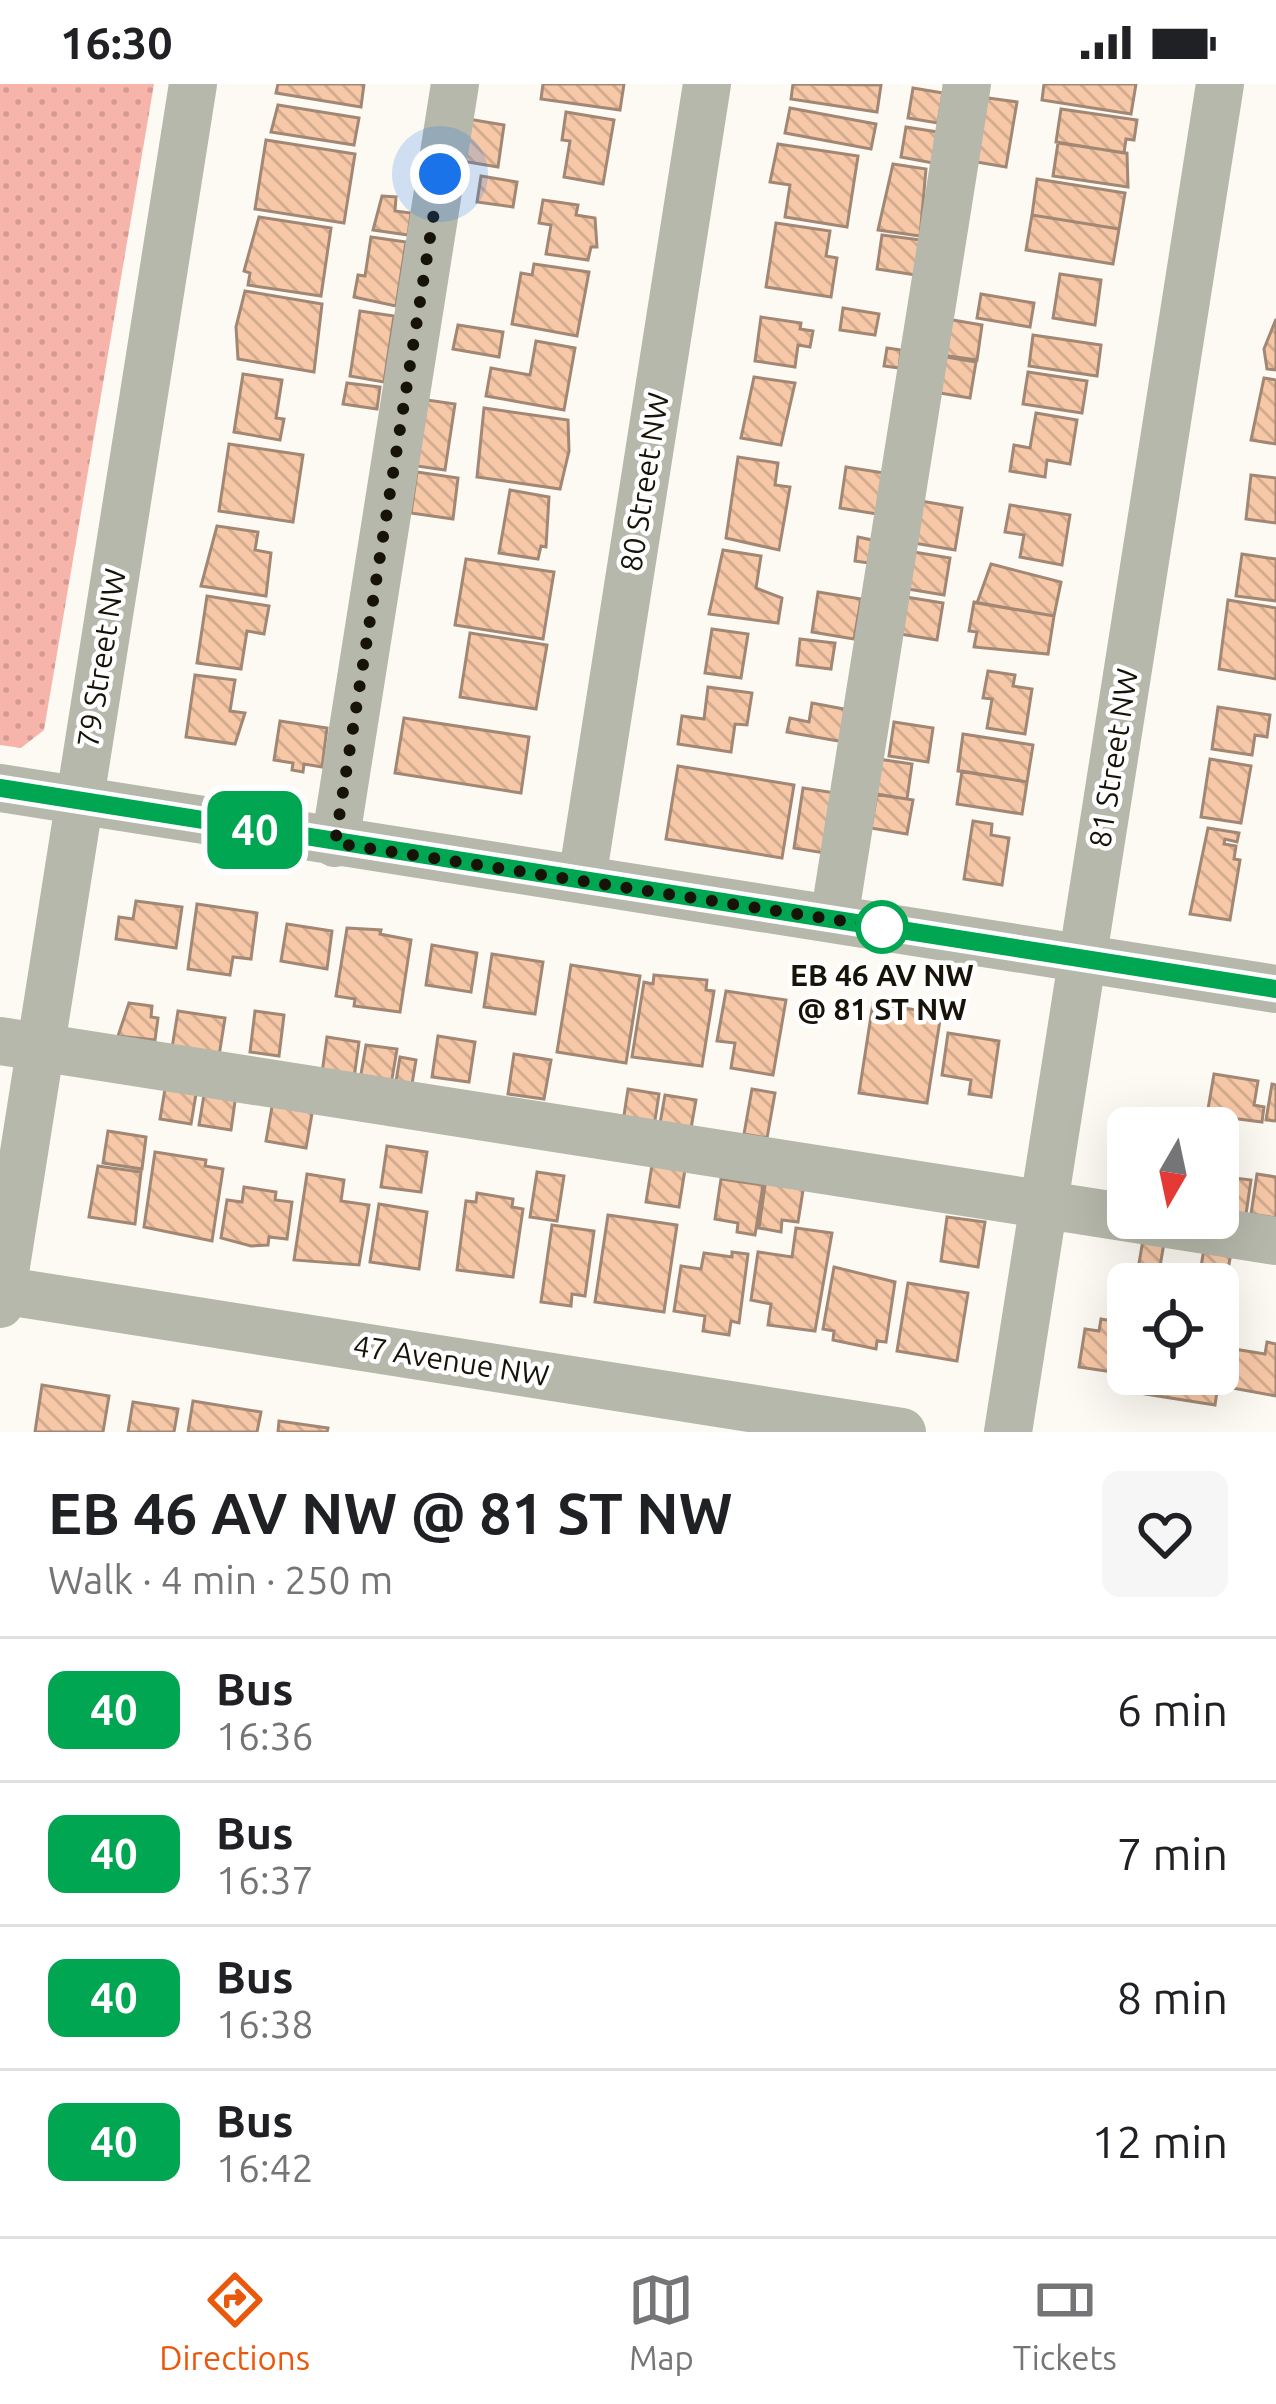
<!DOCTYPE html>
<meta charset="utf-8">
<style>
:root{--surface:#fff;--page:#f6f6f6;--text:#202124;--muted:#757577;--line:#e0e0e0;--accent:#ea580c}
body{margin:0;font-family:Ubuntu,sans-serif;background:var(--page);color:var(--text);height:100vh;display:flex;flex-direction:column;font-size:45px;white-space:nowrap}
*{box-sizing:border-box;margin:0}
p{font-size:39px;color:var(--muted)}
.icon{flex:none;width:66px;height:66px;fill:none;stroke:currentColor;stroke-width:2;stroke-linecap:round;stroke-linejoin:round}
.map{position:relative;height:1348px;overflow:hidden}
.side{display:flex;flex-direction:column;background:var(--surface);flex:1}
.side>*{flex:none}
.badge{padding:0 24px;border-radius:18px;font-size:42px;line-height:78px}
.needle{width:78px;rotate:189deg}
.fabs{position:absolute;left:1107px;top:1023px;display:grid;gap:24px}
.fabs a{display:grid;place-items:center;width:132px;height:132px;border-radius:18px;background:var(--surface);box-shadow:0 12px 48px #0002;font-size:60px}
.you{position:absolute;width:60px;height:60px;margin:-30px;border:9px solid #fff;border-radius:50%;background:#1a73e8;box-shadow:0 0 0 18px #1a73e833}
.map>.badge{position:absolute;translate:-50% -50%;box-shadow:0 0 0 6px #fff}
.round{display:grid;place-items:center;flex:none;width:126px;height:126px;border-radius:18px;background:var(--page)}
.headline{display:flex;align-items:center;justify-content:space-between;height:204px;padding:0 48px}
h1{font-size:57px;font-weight:600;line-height:90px}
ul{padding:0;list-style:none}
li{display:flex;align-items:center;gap:36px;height:144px;padding:0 48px;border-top:3px solid var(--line)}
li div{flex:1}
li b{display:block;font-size:45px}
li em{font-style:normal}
li .badge{min-width:132px;font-weight:700;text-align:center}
.status{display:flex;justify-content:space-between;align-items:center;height:84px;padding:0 60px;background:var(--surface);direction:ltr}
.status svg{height:33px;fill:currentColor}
.tab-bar{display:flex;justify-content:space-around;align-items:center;height:168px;border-top:3px solid var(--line);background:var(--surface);font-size:33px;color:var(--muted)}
.tab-bar a{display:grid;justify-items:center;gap:6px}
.tab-bar .selected{color:var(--accent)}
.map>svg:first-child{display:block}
.park{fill:url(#park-dots)}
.building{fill:url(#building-back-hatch);stroke:#a28874;stroke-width:3}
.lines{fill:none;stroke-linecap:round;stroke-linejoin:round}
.minor{stroke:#b5b8aa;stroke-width:48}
.line-casing{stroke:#fff;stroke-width:27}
.line{stroke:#00a651;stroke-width:18}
.walk{stroke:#181308;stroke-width:12;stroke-dasharray:0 21.6}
.stop-dot{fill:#fff;stroke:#00a651;stroke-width:6}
.labels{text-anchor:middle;stroke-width:9;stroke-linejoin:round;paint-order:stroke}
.street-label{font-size:30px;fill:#181308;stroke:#fff}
.stop-label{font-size:30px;font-weight:bold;fill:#181308;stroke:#fff}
</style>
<div class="status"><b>16:30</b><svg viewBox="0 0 49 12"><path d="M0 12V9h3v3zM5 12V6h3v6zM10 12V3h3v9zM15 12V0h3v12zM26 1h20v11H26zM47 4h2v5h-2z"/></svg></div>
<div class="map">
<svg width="1276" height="1348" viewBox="0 0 1276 1348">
<defs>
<pattern id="park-dots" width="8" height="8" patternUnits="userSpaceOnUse" patternTransform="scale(3)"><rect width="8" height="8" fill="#f7b4ab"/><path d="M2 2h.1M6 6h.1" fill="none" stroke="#d39a92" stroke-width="1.8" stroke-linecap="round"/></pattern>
<pattern id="building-back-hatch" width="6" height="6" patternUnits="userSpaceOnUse" patternTransform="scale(3)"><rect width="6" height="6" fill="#f7c8a7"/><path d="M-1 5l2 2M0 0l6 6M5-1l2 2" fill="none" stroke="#d3ab8e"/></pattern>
</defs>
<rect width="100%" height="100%" fill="#fdfaf4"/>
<path class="park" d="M 0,0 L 154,0 L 44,646 L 21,664 L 0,661 Z"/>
<path class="building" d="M 278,0 L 364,0 L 361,23 L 276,9 Z
M 543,0 L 624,0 L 620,26 L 541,15 Z
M 793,0 L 881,1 L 877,28 L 791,15 Z
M 1044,0 L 1136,0 L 1131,30 L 1042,16 Z
M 913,4 L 943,9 L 938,39 L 908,34 Z
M 981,13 L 1017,18 L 1006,83 L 971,77 Z
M 278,21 L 359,34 L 354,61 L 271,48 Z
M 790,24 L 876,40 L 871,65 L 785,49 Z
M 1061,25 L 1137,36 L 1134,56 L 1126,55 L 1124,69 L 1056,58 Z
M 566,28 L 614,36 L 603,100 L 564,93 L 570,57 L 562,56 Z
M 462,34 L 504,41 L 498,83 L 456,76 Z
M 906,43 L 938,48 L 933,79 L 901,73 Z
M 266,56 L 355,70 L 344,139 L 255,125 Z
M 1058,59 L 1127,69 L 1128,103 L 1053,92 Z
M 778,60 L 858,72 L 847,143 L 785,133 L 790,101 L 770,98 Z
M 893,80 L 926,85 L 920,152 L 878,146 Z
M 481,92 L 517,98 L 513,123 L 477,118 Z
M 1037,95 L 1125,109 L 1119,145 L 1032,131 Z
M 382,112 L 396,113 L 395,127 L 411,129 L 408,151 L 373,146 Z
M 543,116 L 578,121 L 576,131 L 595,134 L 597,163 L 591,163 L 588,176 L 546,170 L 551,141 L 539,139 Z
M 1032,131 L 1119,145 L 1113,180 L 1026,166 Z
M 259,133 L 331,144 L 321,212 L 248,201 L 250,189 L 244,187 Z
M 776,139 L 830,147 L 826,172 L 837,174 L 831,213 L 766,203 Z
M 882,151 L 921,156 L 916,191 L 877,185 Z
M 371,153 L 406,158 L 396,222 L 354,213 L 358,191 L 365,192 Z
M 534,180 L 589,188 L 577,252 L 512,240 L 521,189 L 532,191 Z
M 1060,190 L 1101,196 L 1095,241 L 1053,234 Z
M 245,207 L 322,220 L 314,288 L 238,275 L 236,243 Z
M 981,210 L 1034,219 L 1030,243 L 977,234 Z
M 843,224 L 879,230 L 875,251 L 840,246 Z
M 360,227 L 394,232 L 384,298 L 350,292 Z
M 761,233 L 801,239 L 800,245 L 813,247 L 810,263 L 798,261 L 795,283 L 755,277 Z
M 947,235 L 982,241 L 977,276 L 941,271 Z
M 1276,235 L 1276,286 L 1267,285 L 1264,265 Z
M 458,241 L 503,248 L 499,273 L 453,265 Z
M 1033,251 L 1101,261 L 1097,292 L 1029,282 Z
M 536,257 L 575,264 L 564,326 L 486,312 L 491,284 L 530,291 Z
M 887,264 L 901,266 L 899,284 L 884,282 Z
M 940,272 L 976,278 L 970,314 L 934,308 Z
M 1028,288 L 1087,297 L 1082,329 L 1023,320 Z
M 243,290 L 282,296 L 276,334 L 284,335 L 280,356 L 234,348 Z
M 754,293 L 795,299 L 781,361 L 741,354 Z
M 1264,294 L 1276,296 L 1276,360 L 1251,356 Z
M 347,299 L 380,303 L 377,325 L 343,320 Z
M 420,315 L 455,320 L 445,386 L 410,381 Z
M 484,324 L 568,336 L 569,367 L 560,405 L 477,393 Z
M 1036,329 L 1077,336 L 1070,380 L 1047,376 L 1045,393 L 1010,387 L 1014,361 L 1030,364 Z
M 229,360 L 303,371 L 293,438 L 219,427 Z
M 738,373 L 778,379 L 775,401 L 790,403 L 779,466 L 726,454 Z
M 846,383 L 884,389 L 877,430 L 840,424 Z
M 417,388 L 458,394 L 453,435 L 411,429 Z
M 1251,391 L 1276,394 L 1276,439 L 1246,435 Z
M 510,406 L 549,413 L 546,463 L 541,462 L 538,475 L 499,469 Z
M 921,417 L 962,424 L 955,466 L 914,459 Z
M 1010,421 L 1070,431 L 1062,481 L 1020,473 L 1024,451 L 1005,448 Z
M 217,442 L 258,448 L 255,466 L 271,469 L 266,512 L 201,502 Z
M 858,453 L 872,456 L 869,479 L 855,477 Z
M 723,466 L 761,472 L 756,504 L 782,514 L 778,539 L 709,530 Z
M 914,468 L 950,474 L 944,511 L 908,505 Z
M 1242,470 L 1276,475 L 1276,517 L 1236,512 Z
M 466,475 L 554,488 L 543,555 L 455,541 Z
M 991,480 L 1061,498 L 1054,532 L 977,519 Z
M 818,508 L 861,515 L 854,555 L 812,548 Z
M 207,512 L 269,522 L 264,550 L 247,547 L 241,585 L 197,579 Z
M 906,513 L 943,519 L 937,556 L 900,550 Z
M 1228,516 L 1276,524 L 1276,595 L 1219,585 Z
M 974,518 L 1054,532 L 1048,570 L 974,563 L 977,548 L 969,547 Z
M 712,545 L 748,550 L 741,594 L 705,589 Z
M 470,549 L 547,561 L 536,625 L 460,613 Z
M 800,555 L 835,559 L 831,585 L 797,581 Z
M 988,587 L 1015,591 L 1013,602 L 1032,605 L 1025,650 L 987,644 L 992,615 L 983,614 Z
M 195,591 L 235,596 L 230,627 L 245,629 L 235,660 L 186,653 Z
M 708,603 L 752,609 L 747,641 L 735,640 L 731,668 L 678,660 L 682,632 L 704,635 Z
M 812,619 L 849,626 L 844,658 L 787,648 L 790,634 L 809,638 Z
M 1218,623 L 1270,631 L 1267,653 L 1255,651 L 1252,671 L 1212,665 Z
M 404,634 L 529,653 L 521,709 L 395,689 Z
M 280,637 L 327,644 L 322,683 L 304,680 L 303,688 L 292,686 L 293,679 L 274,676 Z
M 894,638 L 933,644 L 928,678 L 889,672 Z
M 963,650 L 1033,661 L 1027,698 L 958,687 Z
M 878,675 L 912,680 L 907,715 L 873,710 Z
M 1210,675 L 1251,682 L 1241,739 L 1201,733 Z
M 678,682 L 794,701 L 782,774 L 666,755 Z
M 962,687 L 1027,698 L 1022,730 L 957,720 Z
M 803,704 L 835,709 L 825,769 L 794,764 Z
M 877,710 L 913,716 L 907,750 L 871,744 Z
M 973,737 L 992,740 L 991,751 L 1009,754 L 1002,801 L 964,795 Z
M 1208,744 L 1239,749 L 1237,758 L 1225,755 L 1224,760 L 1236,762 L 1234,775 L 1240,776 L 1230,836 L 1190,830 Z
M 136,817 L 182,823 L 176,864 L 116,855 L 119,833 L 133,835 Z
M 197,820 L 257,829 L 251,875 L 233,873 L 230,891 L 188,885 Z
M 287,840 L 332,847 L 327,885 L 281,877 Z
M 347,844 L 381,846 L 380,850 L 411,856 L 400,928 L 354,922 L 355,915 L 336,912 Z
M 432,861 L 477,869 L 471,908 L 426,901 Z
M 492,870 L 543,878 L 535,930 L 484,923 Z
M 571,881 L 640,892 L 626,979 L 557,968 Z
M 654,891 L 707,896 L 706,906 L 714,907 L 702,982 L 632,973 L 644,898 L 653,900 Z
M 726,907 L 786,916 L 773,991 L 731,984 L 735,959 L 717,957 Z
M 129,919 L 152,922 L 151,933 L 158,934 L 155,956 L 118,952 Z
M 873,919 L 941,930 L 927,1019 L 859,1009 Z
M 178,927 L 225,934 L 219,972 L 172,964 Z
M 255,927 L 284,931 L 279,972 L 250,968 Z
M 948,949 L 999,957 L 991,1013 L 969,1010 L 971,996 L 942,991 Z
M 438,952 L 475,958 L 469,998 L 432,993 Z
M 327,953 L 359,958 L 354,994 L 322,989 Z
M 366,961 L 397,965 L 391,1001 L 360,996 Z
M 514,970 L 551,976 L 544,1015 L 508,1010 Z
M 400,973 L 416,976 L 412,1000 L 396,997 Z
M 1214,990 L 1258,997 L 1254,1021 L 1264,1023 L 1262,1038 L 1207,1031 Z
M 166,999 L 197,1004 L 191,1040 L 160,1035 Z
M 1272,1000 L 1276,1001 L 1276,1037 L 1266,1036 Z
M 205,1005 L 236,1010 L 231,1046 L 199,1041 Z
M 628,1005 L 659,1010 L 654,1043 L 623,1038 Z
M 752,1005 L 775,1009 L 767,1054 L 744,1050 Z
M 665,1011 L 696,1016 L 690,1050 L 659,1045 Z
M 273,1017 L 313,1024 L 306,1064 L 266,1057 Z
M 108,1047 L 146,1053 L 142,1085 L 103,1079 Z
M 387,1062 L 427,1068 L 421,1108 L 381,1103 Z
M 155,1068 L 206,1076 L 205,1082 L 223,1085 L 212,1157 L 144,1143 Z
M 653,1075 L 686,1079 L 679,1123 L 646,1118 Z
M 98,1082 L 141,1088 L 135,1140 L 89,1133 Z
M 537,1088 L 564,1092 L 557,1137 L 530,1133 Z
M 307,1090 L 344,1096 L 341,1117 L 369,1121 L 359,1181 L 294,1176 Z
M 1257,1090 L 1276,1093 L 1276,1134 L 1251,1130 Z
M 1218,1092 L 1251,1096 L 1245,1137 L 1218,1133 Z
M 766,1094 L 804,1100 L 798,1138 L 782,1136 L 781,1148 L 759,1144 Z
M 721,1095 L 763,1101 L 755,1151 L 737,1148 L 738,1139 L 715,1135 Z
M 244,1103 L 276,1108 L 275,1116 L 292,1118 L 287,1155 L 269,1153 L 268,1161 L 251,1162 L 221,1154 L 227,1116 L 242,1118 Z
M 477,1109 L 513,1115 L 512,1123 L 523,1125 L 513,1193 L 457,1186 L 466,1117 L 476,1118 Z
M 379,1120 L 427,1128 L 419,1185 L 370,1178 Z
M 608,1131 L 677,1141 L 664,1228 L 595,1218 Z
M 947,1133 L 985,1138 L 978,1183 L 941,1177 Z
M 552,1141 L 594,1147 L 585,1212 L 572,1210 L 571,1222 L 541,1218 Z
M 796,1144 L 832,1149 L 815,1247 L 768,1241 L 771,1220 L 751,1216 L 758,1168 L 792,1173 Z
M 1143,1156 L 1164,1159 L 1158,1194 L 1137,1191 Z
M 1204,1165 L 1231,1169 L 1224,1208 L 1218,1207 L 1218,1200 L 1198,1200 Z
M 732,1168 L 748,1170 L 739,1239 L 731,1237 L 729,1251 L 703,1247 L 705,1232 L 674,1227 L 681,1182 L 701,1185 L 704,1169 L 732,1173 Z
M 834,1183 L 895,1198 L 886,1258 L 877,1257 L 876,1265 L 833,1256 L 834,1247 L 823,1245 Z
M 908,1199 L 968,1209 L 957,1277 L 897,1267 Z
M 1101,1235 L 1128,1240 L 1126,1290 L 1079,1283 L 1085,1245 L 1099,1247 Z
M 1218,1238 L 1227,1240 L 1215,1321 L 1145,1310 L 1148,1290 L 1218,1290 Z
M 1267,1258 L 1276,1260 L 1276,1312 L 1227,1303 L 1234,1265 L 1265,1270 Z
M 42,1301 L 109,1312 L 103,1348 L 35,1348 Z
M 193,1317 L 261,1328 L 257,1348 L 188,1348 Z
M 133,1318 L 178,1325 L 174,1348 L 128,1348 Z
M 279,1337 L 328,1344 L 327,1348 L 278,1348 Z"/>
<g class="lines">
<path class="minor" d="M 0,704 L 1276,905
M 335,759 L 455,0
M 582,795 L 707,0
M 834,835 L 967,0
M 0,957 L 1276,1157
M 0,1206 L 902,1348
M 0,1220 L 193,0
M 1008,1348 L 1220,0"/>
</g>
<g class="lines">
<defs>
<path id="line" d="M 0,704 L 1276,905"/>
</defs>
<use href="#line" class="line-casing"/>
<use href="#line" class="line"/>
<path class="walk" d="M 440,90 L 335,759 L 882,843"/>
</g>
<circle class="stop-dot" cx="882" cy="843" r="24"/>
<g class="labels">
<g class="street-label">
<text transform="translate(645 398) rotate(-81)" y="10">80 Street NW</text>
<text transform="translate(102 574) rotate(-81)" y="10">79 Street NW</text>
<text transform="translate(1114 674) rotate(-81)" y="10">81 Street NW</text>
<text transform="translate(451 1277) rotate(9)" y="10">47 Avenue NW</text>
</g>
<g class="stop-label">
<text x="882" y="902">EB 46 AV NW<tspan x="882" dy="34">@ 81 ST NW</tspan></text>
</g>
</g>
</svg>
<div class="fabs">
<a><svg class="needle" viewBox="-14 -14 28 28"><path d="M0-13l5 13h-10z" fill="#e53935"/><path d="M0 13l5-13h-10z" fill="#757577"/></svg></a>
<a><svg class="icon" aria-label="locate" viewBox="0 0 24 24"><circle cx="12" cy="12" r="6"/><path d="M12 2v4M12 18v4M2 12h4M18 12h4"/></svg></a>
</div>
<div class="you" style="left:440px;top:90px"></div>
<b class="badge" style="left:255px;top:746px;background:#00a651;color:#fff">40</b>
</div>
<section class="side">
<div class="headline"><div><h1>EB 46 AV NW @ 81 ST NW</h1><p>Walk · 4 min · 250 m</p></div><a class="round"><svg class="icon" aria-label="heart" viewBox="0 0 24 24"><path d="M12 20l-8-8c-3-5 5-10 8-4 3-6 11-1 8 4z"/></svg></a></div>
<ul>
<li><span class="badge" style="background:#00a651;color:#fff">40</span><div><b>Bus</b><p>16:36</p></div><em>6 min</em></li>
<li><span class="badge" style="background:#00a651;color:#fff">40</span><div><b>Bus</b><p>16:37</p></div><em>7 min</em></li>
<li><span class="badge" style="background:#00a651;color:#fff">40</span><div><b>Bus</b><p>16:38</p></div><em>8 min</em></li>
<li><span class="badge" style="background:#00a651;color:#fff">40</span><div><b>Bus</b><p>16:42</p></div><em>12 min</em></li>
</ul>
</section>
<nav class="tab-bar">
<a class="selected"><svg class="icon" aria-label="directions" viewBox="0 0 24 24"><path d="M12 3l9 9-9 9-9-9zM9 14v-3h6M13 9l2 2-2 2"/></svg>Directions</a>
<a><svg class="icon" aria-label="map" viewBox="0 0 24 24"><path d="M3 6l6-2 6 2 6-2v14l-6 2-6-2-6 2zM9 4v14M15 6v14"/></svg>Map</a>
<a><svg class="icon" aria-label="tickets" viewBox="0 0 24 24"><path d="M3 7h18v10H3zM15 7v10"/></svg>Tickets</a>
</nav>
